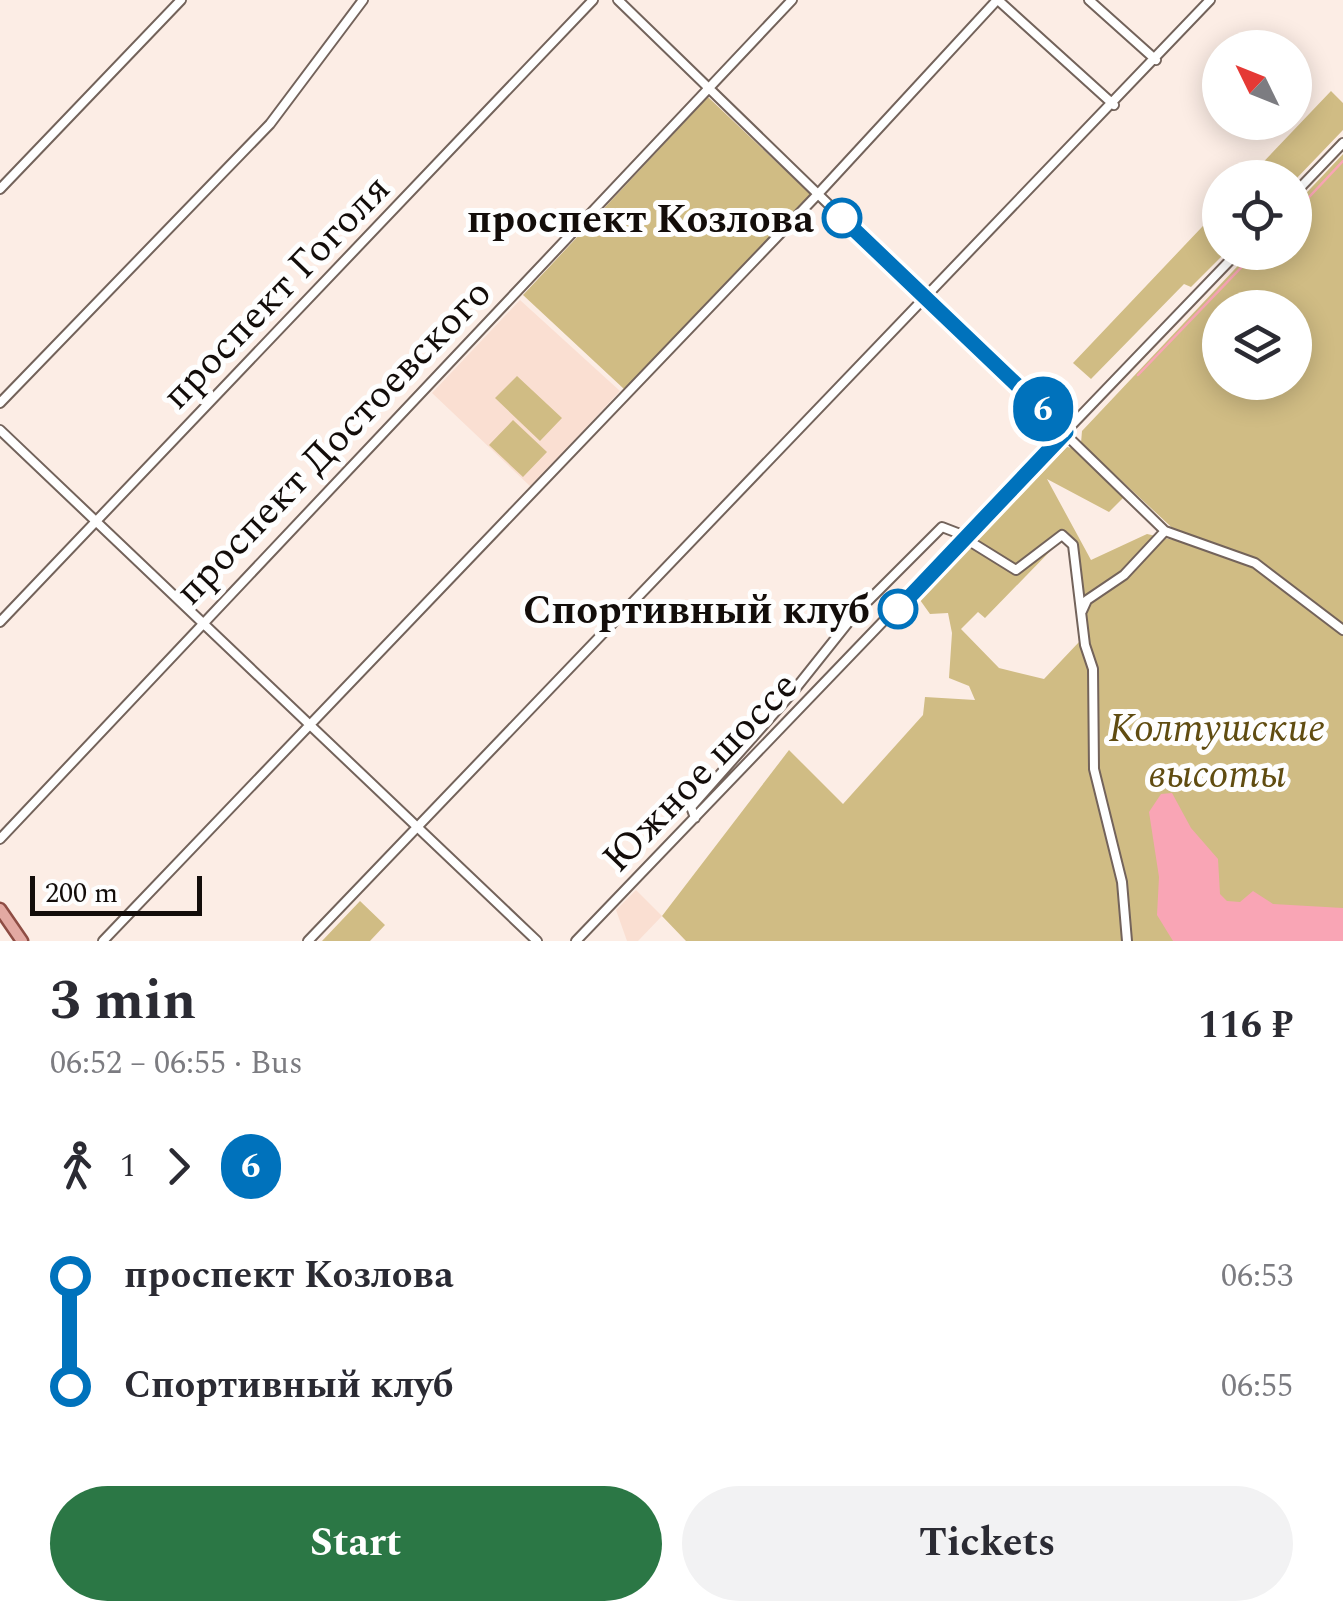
<!DOCTYPE html>
<meta charset="utf-8">
<style>
:root{--surface:#fff;--page:#f2f2f3;--text:#2b2b33;--muted:#7c7c81;--accent:#2b7745}
body{margin:0;font-family:Spectral,serif;background:var(--page);color:var(--text);height:100vh;display:flex;flex-direction:column;font-size:38px;white-space:nowrap}
*{box-sizing:border-box;margin:0}
p{font-size:32px;color:var(--muted)}
.icon{flex:none;width:55px;height:55px;fill:none;stroke:currentColor;stroke-width:2;stroke-linecap:round;stroke-linejoin:round}
.map{position:relative;height:941px;overflow:hidden}
.side{display:flex;flex-direction:column;background:var(--surface);flex:1}
.side>*{flex:none}
.badge{padding:0 20px;border-radius:32px;font-size:35px;line-height:65px}
.needle{width:65px;rotate:313deg}
.buttons{position:absolute;left:1202px;top:30px;display:grid;gap:20px}
.buttons a{display:grid;place-items:center;width:110px;height:110px;border-radius:50%;background:var(--surface);box-shadow:0 5px 25px #0003;font-size:50px}
.scale{position:absolute;left:30px;bottom:25px;width:172px;box-sizing:border-box;padding-left:10px;border:5px solid #130d0a;border-top:0;font-size:28px;line-height:35px;white-space:nowrap;color:#130d0a;-webkit-text-stroke:8px #fefefe;paint-order:stroke}
.map>.badge{position:absolute;translate:-50% -50%;box-shadow:0 0 0 5px #fff}
.legs{display:flex;align-items:center;gap:15px;height:110px;padding:0 50px;font-size:32px}
.legs p{margin-inline-start:auto}
.overview{display:flex;align-items:center;justify-content:space-between;height:170px;padding:0 50px}
h1{font-size:55px;font-weight:700;line-height:75px}
.button{display:flex;gap:20px;margin-top:auto;padding:20px 50px}
.button a{flex:1;height:115px;border-radius:60px;background:var(--accent);color:#fff;font-size:40px;font-weight:700;line-height:115px;text-align:center}
.button a+a{background:var(--page);color:var(--text)}
ul{padding:0 50px;list-style:none}
li{display:flex;align-items:center;gap:35px;height:110px;font-size:38px}
li i{display:grid;place-items:center;width:15px;height:100%;margin:0 12px;background:currentColor}
li i::after{content:'';width:25px;height:25px;margin:-12px;border:8px solid;border-radius:50%;background:var(--surface)}
li p{margin-inline-start:auto}
li:first-child i{background:linear-gradient(#0000 50%,currentColor 0)}
li:last-child i{background:linear-gradient(currentColor 50%,#0000 0)}
.map>svg:first-child{display:block}
.built{fill:#fadfd2}
.green{fill:#d0bc84;fill-rule:evenodd}
.water{fill:#f9a5b5}
.lines{fill:none;stroke-linecap:round;stroke-linejoin:round}
.stream{stroke:#f9a5b5;stroke-width:2.5}
.minor-casing{stroke:#73635b;stroke-width:12}
.major-casing{stroke:#8e4d44;stroke-width:15}
.minor{stroke:#fff;stroke-width:8}
.major{stroke:#e3a9a2;stroke-width:10}
.line-1-casing{stroke:#fff;stroke-width:22}
.line-1{stroke:#0072bc;stroke-width:15}
.stop-1-dot{fill:#fff;stroke:#0072bc;stroke-width:5}
.labels{text-anchor:middle;stroke-width:10;stroke-linejoin:round;paint-order:stroke}
.stop-label{font-size:40px;font-weight:bold;fill:#130d0a;stroke:#fefefe;text-anchor:end}
.street-label{font-size:40px;fill:#130d0a;stroke:#fefefe}
.park-label{font-size:40px;font-style:italic;fill:#604c11;stroke:#fefefe}
</style>
<div class="map">
<svg width="1343" height="941" viewBox="0 0 1343 941">
<rect width="100%" height="100%" fill="#fcede5"/>
<path class="built" d="M 520,300 L 620,391 L 531,487 L 432,393 Z
M 636,890 L 662,916 L 638,941 L 627,941 L 616,910 Z"/>
<path class="green" d="M 1331,91 L 1343,103 L 1343,130 L 1295,180 L 1249,177 Z
M 708,97 L 811,195 L 624,389 L 523,295 Z
M 1343,154 L 1343,941 L 686,941 L 662,916 L 789,750 L 843,804 L 923,715 L 925,697 L 975,700 L 969,686 L 949,678 L 952,633 L 948,613 L 930,614 L 920,600 L 1067,447 L 1079,449 L 1127,494 L 1109,512 L 1047,479 L 1091,560 L 1147,534 L 1178,541 L 1182,537 L 1081,443 L 1082,431 L 1250,253 L 1295,252 L 1295,205 ZM 1220,308 L 1295,308 L 1295,382 L 1220,382 ZM 1060,541 L 1070,548 L 1079,642 L 1044,679 L 999,668 L 961,629 L 978,612 L 985,618 Z
M 1220,208 L 1220,252 L 1225,253 L 1191,287 L 1184,284 L 1091,379 L 1073,363 Z
M 517,376 L 562,418 L 540,441 L 495,398 Z
M 513,420 L 547,452 L 523,477 L 489,445 Z
M 360,901 L 385,925 L 370,941 L 322,941 Z"/>
<path class="water" d="M 1172,793 L 1191,828 L 1218,859 L 1220,894 L 1227,901 L 1240,902 L 1253,891 L 1273,904 L 1343,908 L 1343,941 L 1173,941 L 1157,915 L 1159,877 L 1149,812 L 1161,794 Z"/>
<g class="lines">
<path class="stream" d="M 1295,212 L 1343,161
M 1138,375 L 1256,252"/>
<defs>
<path id="minor" d="M 618,0 L 1165,531 L 1255,563 L 1343,630
M 998,0 L 1114,105
M 1089,0 L 1156,60
M 0,189 L 181,0
M 1295,193 L 1343,143
M 0,403 L 270,124 L 363,0
M 0,430 L 537,941
M 966,539 L 1016,570 L 1062,535 L 1073,545 L 1085,645 L 1093,669 L 1094,769 L 1122,882 L 1127,941
M 1082,611 L 1087,600 L 1124,575 L 1165,531
M 0,622 L 593,0
M 695,818 L 691,807 L 792,693 L 855,614 L 942,527 L 968,537
M 0,839 L 792,0
M 103,941 L 818,194 L 997,0
M 308,941 L 1210,0
M 576,941 L 1238,252"/>
<path id="major" d="M 0,909 L 22,941"/>
</defs>
<use href="#minor" class="minor-casing"/>
<use href="#major" class="major-casing"/>
<use href="#minor" class="minor"/>
<use href="#major" class="major"/>
</g>
<g class="lines">
<defs>
<path id="line-1" d="M 842,218 L 1066,432 L 898,609"/>
</defs>
<use href="#line-1" class="line-1-casing"/>
<use href="#line-1" class="line-1"/>
</g>
<g class="stop-1-dot">
<circle cx="842" cy="218" r="18"/>
<circle cx="898" cy="609" r="18"/>
</g>
<g class="labels">
<g class="stop-label">
<text x="814" y="232">проспект Козлова</text>
<text x="870" y="623">Спортивный клуб</text>
</g>
<g class="street-label">
<text transform="translate(275 291) rotate(-46)" y="14">проспект Гоголя</text>
<text transform="translate(332 441) rotate(-46)" y="14">проспект Достоевского</text>
<text transform="translate(699 771) rotate(-46)" y="14">Южное шоссе</text>
</g>
<g class="park-label">
<text x="1217" y="741">Колтушские<tspan x="1217" dy="46">высоты</tspan></text>
</g>
</g>
</svg>
<div class="buttons">
<a><svg class="needle" viewBox="-14 -14 28 28"><path d="M0-13l5 13h-10z" fill="#e53935"/><path d="M0 13l5-13h-10z" fill="#7c7c81"/></svg></a>
<a><svg class="icon" aria-label="locate" viewBox="0 0 24 24"><circle cx="12" cy="12" r="6"/><path d="M12 2v4M12 18v4M2 12h4M18 12h4"/></svg></a>
<a><svg class="icon" aria-label="layers" viewBox="0 0 24 24"><path d="M12 4l9 5-9 5-9-5zM3 14l9 5 9-5"/></svg></a>
</div>
<div class="scale">200 m</div>
<b class="badge" style="left:1043px;top:409px;background:#0072bc;color:#fff">6</b>
</div>
<section class="side">
<div class="overview"><div><h1>3 min</h1><p>06:52 – 06:55 · Bus</p></div><b>116 ₽</b></div>
<div class="legs"><svg class="icon" aria-label="walk" viewBox="0 0 24 24"><circle cx="13" cy="4" r="2"/><path d="M13 8l-2 6 4 7M11 14l-3 7M7 12l3-4h3l4 4"/></svg>1<svg class="icon" aria-label="forward" viewBox="0 0 24 24"><path d="M9 5l7 7-7 7"/></svg><b class="badge" style="background:#0072bc;color:#fff">6</b></div>
<ul>
<li><i style="color:#0072bc"></i><b>проспект Козлова</b><p>06:53</p></li>
<li><i style="color:#0072bc"></i><b>Спортивный клуб</b><p>06:55</p></li>
</ul>
<div class="button"><a>Start</a><a>Tickets</a></div>
</section>
